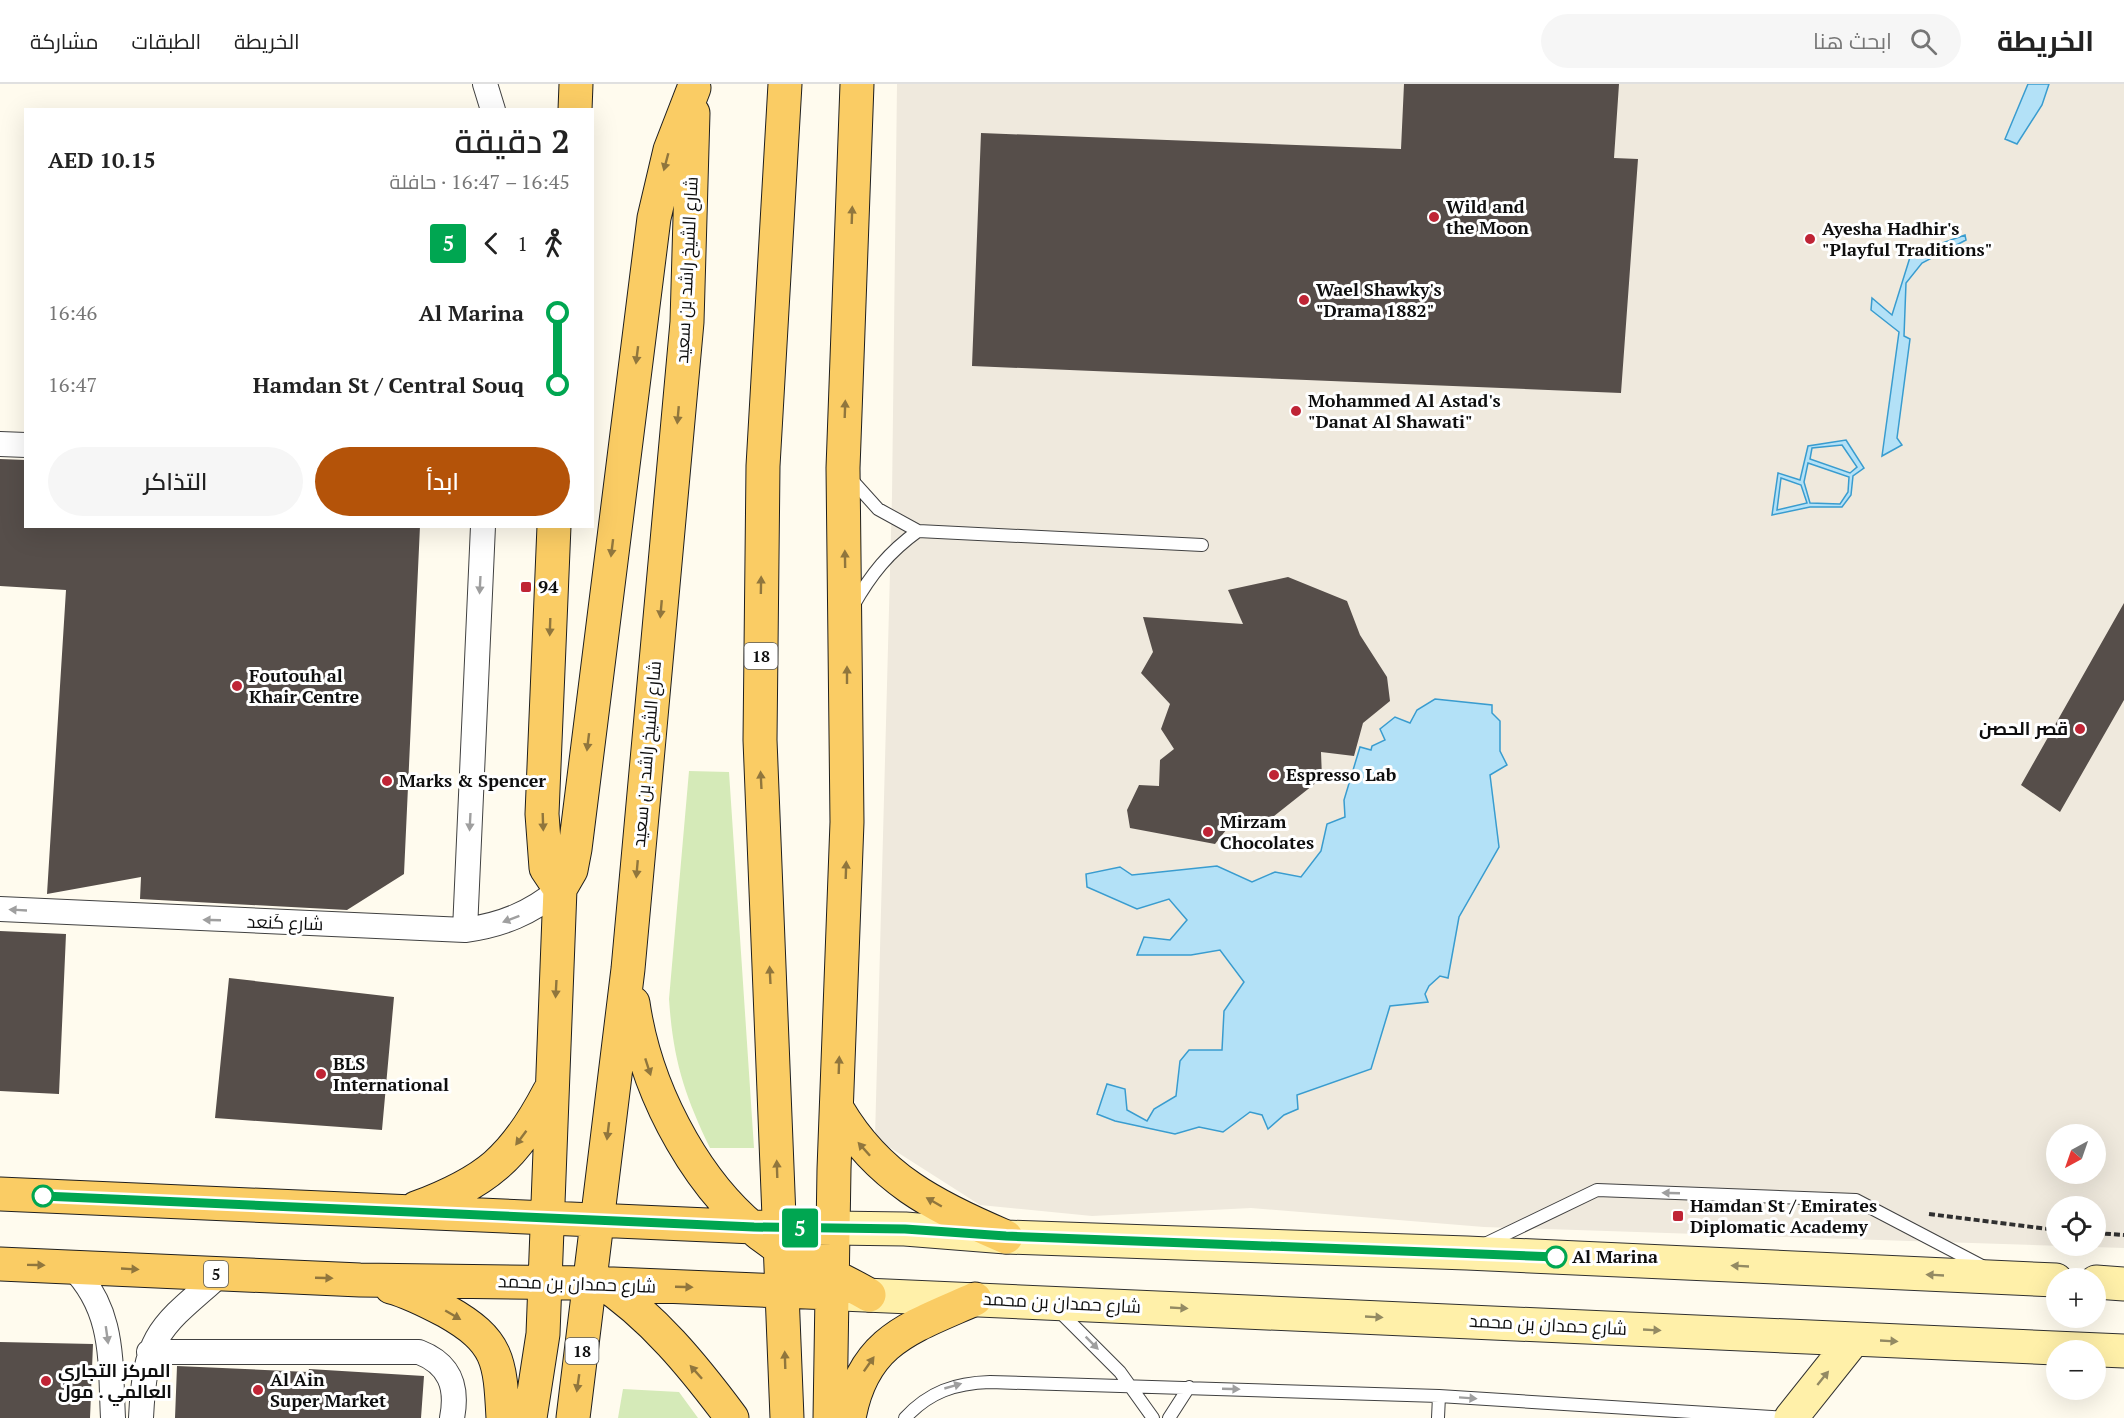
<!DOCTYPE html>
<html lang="ar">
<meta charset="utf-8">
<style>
:root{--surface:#fff;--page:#f6f6f6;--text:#222;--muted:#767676;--line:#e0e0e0;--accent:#b45309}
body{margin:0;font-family:"PT Serif",Cairo,serif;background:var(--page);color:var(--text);direction:rtl;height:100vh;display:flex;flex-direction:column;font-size:22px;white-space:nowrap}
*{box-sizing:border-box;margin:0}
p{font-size:20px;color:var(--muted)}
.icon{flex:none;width:33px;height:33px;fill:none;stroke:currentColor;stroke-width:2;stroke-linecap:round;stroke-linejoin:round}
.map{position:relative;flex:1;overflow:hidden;direction:ltr}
.details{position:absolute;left:24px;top:24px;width:570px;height:420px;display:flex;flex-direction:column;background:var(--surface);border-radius:0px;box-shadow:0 6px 24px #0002;direction:rtl}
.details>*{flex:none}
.badge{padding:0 12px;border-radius:4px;font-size:21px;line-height:39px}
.needle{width:39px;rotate:220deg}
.fabs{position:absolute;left:2046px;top:1040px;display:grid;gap:12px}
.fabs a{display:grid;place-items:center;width:60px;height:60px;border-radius:50%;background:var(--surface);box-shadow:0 6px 24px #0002;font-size:30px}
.map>.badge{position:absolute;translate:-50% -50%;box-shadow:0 0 0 3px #fff}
.legs{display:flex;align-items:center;gap:9px;height:66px;padding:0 24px;font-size:20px}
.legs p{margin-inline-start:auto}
.overview{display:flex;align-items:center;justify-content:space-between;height:102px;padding:0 24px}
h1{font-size:33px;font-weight:600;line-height:45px}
.action{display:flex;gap:12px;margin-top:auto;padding:12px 24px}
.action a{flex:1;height:69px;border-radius:36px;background:var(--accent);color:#fff;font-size:24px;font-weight:600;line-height:69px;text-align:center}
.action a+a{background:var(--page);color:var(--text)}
ul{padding:0 24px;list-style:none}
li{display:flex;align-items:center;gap:21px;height:72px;font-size:22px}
li i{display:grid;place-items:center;width:9px;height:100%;margin:0 8px;background:currentColor}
li i::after{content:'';width:15px;height:15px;margin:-8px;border:4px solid;border-radius:50%;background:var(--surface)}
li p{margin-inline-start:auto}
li:first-child i{background:linear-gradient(#0000 50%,currentColor 0)}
li:last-child i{background:linear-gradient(currentColor 50%,#0000 0)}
header{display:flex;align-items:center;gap:36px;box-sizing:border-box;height:84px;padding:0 30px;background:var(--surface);border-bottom:2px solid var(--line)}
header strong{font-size:28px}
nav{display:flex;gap:33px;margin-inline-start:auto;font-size:21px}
.search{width:420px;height:54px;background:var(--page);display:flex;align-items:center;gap:15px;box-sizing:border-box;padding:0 21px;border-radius:33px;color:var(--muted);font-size:22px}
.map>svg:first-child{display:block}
.green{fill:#d5eab8}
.plaza{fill:#efe9dd;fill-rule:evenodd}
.water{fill:#b3e1f7;stroke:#399ccf;stroke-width:1.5;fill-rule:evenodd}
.building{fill:#564e4a}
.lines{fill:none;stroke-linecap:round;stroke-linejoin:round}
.lane-casing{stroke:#414141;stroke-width:14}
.street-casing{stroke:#414141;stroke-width:26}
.secondary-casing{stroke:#303030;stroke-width:35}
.primary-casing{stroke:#1f1f1f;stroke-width:35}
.path{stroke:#303030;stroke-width:4;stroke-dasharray:6 3;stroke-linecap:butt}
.lane{stroke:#fff;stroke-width:12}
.street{stroke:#fff;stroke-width:24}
.secondary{stroke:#fff0a9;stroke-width:33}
.primary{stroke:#facc64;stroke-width:33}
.oneway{fill:#90763d}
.oneway2{fill:#9f9f9f}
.oneway3{fill:#938a63}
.line-1-casing{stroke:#fff;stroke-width:14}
.line-1{stroke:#00a651;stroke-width:9}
.poi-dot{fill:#bf2435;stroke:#fff;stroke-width:2}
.stop-1-dot{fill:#fff;stroke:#00a651;stroke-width:3}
.labels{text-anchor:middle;stroke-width:6;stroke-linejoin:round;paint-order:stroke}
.shield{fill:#fff;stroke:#565656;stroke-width:1.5}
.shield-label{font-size:16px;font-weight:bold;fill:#0e0e0e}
.poi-label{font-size:18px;font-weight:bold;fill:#0e0e0e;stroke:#fff;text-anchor:start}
.street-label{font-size:18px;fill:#0e0e0e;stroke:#fff}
.stop-label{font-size:18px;font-weight:bold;fill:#0e0e0e;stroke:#fff;text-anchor:start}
</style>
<header>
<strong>الخريطة</strong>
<div class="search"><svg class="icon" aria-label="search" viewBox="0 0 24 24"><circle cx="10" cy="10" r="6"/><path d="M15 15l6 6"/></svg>ابحث هنا</div>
<nav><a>الخريطة</a><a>الطبقات</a><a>مشاركة</a></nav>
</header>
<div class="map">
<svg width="2124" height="1334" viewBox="0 0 2124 1334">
<rect width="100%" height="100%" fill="#fffbee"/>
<path class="green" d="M 689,687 L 729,688 L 754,1064 L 710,1064 C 684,1010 673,975 669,915 Z
M 623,1305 L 679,1308 L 698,1334 L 618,1334 Z"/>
<path class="plaza" d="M 897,0 L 2124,0 L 2124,1164 L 1484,1143 L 1251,1124 L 1092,1132 L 980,1121 L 875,1054 L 892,412 ZM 2056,1050 L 2096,1050 L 2096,1089 L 2056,1089 ZM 2056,1122 L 2096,1122 L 2096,1161 L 2056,1161 Z"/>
<path class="water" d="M 2028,0 L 2049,0 L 2042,21 L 2017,60 L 2005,55 Z
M 1965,151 L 1966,156 L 1922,179 L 1906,199 L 1904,252 L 1910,255 L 1897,354 L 1902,361 L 1882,372 L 1899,248 L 1871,226 L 1872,214 L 1892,231 L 1911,170 Z
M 1846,356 L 1864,384 L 1853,392 L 1851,411 L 1842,423 L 1810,423 L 1772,431 L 1778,389 L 1800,396 L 1808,362 ZM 1842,361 L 1857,383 L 1850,389 L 1810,375 L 1812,364 ZM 1808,379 L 1849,393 L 1848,408 L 1840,420 L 1810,419 L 1804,398 ZM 1781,394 L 1801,401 L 1807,419 L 1777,426 Z
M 1435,615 L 1492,621 L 1492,629 L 1500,637 L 1500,667 L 1507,681 L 1490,691 L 1499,763 L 1459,833 L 1448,894 L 1440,892 L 1429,902 L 1425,910 L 1428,918 L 1390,922 L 1371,985 L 1297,1011 L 1298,1025 L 1284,1031 L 1268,1045 L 1262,1031 L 1250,1028 L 1223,1048 L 1199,1043 L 1175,1050 L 1115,1037 L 1097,1030 L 1107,1000 L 1125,1005 L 1127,1026 L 1147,1037 L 1154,1025 L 1176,1012 L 1180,977 L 1189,966 L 1222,966 L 1224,927 L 1244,898 L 1220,866 L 1191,871 L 1137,871 L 1144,853 L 1170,856 L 1187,836 L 1169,815 L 1137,825 L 1087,803 L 1086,790 L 1120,783 L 1132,791 L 1217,782 L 1252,798 L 1275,788 L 1301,793 L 1321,767 L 1327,740 L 1345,733 L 1344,716 L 1360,663 L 1371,666 L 1372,662 L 1385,656 L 1380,645 L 1395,633 L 1410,639 L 1417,626 Z"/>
<path class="building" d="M 1404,0 L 1619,0 L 1614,74 L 1638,75 L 1621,309 L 972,282 L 981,49 L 1401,65 Z
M 0,375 L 26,376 L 26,442 L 420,442 L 404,790 L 347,826 L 140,815 L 141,793 L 47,810 L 66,506 L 0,502 Z
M 1288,493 L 1347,517 L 1360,551 L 1387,593 L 1390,617 L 1363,639 L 1354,672 L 1321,668 L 1322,694 L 1259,744 L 1230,741 L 1215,760 L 1130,744 L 1127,726 L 1139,701 L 1159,702 L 1160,676 L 1174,665 L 1161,645 L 1170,620 L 1141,589 L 1153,568 L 1143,533 L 1243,540 L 1228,506 Z
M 2124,519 L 2124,616 L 2060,728 L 2021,701 Z
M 0,847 L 66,850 L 59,1010 L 0,1007 Z
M 229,894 L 394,913 L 382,1046 L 215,1034 Z
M 0,1258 L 93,1260 L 90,1334 L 0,1334 Z
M 177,1282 L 308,1288 L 309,1285 L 424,1292 L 421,1334 L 175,1334 Z"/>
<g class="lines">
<defs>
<path id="lane" d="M 851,395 L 878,425 L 918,447 L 1202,461
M 853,522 C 871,490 889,468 918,447
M 1485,1160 L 1597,1106 L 1856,1116 L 1982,1182
M 1057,1225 L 1120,1288 L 1153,1334
M 905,1334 C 929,1308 955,1299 990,1298 L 1439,1312 L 1786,1334
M 1169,1334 L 1189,1303
M 1438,1334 L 1439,1312"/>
<path id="street" d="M 485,0 L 493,26
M 0,360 L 26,361
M 0,825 L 465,846 C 502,841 531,829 560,805
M 465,846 L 483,442
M 71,1182 C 115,1226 110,1276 113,1334
M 149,1268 L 419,1268 C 450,1280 458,1303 452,1334
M 141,1334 C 145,1250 160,1243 220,1191"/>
<path id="secondary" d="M 833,1144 L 905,1145 L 1006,1153 L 1467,1169 L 2056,1196
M 2096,1198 L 2124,1200
M 842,1210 L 2124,1267
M 1791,1334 L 1854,1255"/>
<path id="primary" d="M 785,0 L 763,382 L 760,656 L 787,1334
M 575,26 L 576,0
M 554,442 L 542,730 L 546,784 L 560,805
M 633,919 C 646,1009 701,1115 780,1164 C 808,1181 840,1194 869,1211
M 838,1026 C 878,1094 935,1123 1006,1153
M 0,1110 L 754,1143 L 833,1144
M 416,1124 C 486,1098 514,1075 549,1008
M 0,1180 L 360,1196 L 589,1199 L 831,1209
M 598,1196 C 652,1231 694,1283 732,1334
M 391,1203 C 410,1208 429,1218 446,1227 C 499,1257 500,1276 503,1334
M 530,1334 L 543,1250 L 560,805 L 571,786 L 575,765 L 654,134 L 670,66 L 694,4
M 573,1334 L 628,885 L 687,238 L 693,29
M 830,1334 L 834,1085 L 847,738 L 843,384 L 857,0
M 849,1334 C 863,1256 910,1244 975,1215"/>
</defs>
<use href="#lane" class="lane-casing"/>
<use href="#street" class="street-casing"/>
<use href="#secondary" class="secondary-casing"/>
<use href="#primary" class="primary-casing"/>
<path class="path" d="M 1929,1130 L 2056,1146
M 2096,1149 L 2124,1151"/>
<use href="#lane" class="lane"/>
<use href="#street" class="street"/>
<use href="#secondary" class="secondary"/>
<use href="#primary" class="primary"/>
</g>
<defs><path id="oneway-solid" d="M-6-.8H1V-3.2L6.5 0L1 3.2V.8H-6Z" transform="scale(1.5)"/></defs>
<g class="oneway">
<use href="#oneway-solid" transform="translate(666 78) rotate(105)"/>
<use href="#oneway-solid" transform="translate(852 131) rotate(-88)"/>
<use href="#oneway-solid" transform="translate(637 271) rotate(97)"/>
<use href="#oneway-solid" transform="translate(845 325) rotate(-88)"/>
<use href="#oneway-solid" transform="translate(678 331) rotate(95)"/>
<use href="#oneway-solid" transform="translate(612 464) rotate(97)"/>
<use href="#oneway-solid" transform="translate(845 475) rotate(-91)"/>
<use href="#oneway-solid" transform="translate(761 501) rotate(-89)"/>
<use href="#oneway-solid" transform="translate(661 525) rotate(95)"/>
<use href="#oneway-solid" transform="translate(550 543) rotate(92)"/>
<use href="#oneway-solid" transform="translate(847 591) rotate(-90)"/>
<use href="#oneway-solid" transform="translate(588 658) rotate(97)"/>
<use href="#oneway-solid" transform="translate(761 696) rotate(-93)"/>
<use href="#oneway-solid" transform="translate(543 738) rotate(88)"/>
<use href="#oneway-solid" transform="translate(637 785) rotate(95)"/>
<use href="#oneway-solid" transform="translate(846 786) rotate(-88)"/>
<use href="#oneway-solid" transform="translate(770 891) rotate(-93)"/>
<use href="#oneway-solid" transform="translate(556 905) rotate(93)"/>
<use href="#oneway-solid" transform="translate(839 981) rotate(-88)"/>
<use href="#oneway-solid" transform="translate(648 983) rotate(72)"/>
<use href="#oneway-solid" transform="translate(608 1047) rotate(97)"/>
<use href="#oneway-solid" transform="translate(521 1054) rotate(127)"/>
<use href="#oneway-solid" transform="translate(864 1065) rotate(-132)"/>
<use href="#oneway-solid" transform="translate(777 1085) rotate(-92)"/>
<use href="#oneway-solid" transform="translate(934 1118) rotate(-150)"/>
<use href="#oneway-solid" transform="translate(36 1181) rotate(1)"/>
<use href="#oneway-solid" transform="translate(130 1185) rotate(3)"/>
<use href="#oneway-solid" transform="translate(324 1194) rotate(2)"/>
<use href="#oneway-solid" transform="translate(684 1203) rotate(2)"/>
<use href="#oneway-solid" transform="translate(453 1231) rotate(30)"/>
<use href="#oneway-solid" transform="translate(785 1276) rotate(-92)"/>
<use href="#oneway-solid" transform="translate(869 1280) rotate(-55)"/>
<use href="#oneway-solid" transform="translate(696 1288) rotate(-132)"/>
<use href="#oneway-solid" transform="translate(578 1299) rotate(98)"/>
</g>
<g class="oneway2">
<use href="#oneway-solid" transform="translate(480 501) rotate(93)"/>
<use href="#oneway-solid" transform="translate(470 738) rotate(93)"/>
<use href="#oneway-solid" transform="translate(18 826) rotate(-177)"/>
<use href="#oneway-solid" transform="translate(511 835) rotate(159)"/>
<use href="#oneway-solid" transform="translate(212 836) rotate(-178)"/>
<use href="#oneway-solid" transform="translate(1671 1109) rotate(-178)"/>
<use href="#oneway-solid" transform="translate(107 1251) rotate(82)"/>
<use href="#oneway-solid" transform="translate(1092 1259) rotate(45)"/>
<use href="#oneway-solid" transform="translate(953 1302) rotate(-16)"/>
<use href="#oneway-solid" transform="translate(1231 1305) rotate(2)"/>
<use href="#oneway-solid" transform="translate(1468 1314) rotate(4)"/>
</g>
<g class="oneway3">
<use href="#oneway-solid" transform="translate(1740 1182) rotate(-177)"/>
<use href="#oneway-solid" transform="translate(1935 1191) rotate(-177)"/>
<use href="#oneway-solid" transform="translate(1179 1224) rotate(3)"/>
<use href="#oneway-solid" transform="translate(1374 1233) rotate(3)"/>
<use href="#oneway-solid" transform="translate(1652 1246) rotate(3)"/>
<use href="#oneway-solid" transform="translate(1889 1257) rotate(3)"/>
<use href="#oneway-solid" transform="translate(1823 1294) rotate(-51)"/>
</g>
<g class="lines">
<defs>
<path id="line-1" d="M 43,1112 L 754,1143 L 905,1145 L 1006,1152 L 1556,1173"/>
</defs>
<use href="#line-1" class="line-1-casing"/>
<use href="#line-1" class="line-1"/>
</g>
<g class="poi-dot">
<circle cx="1434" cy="133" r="6"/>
<circle cx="1810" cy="155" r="6"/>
<circle cx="1304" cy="216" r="6"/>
<circle cx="1296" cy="327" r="6"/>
<rect x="520" y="497" width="12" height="12" rx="3"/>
<circle cx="237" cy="602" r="6"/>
<circle cx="2080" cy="645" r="6"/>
<circle cx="1274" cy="691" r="6"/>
<circle cx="387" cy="697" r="6"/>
<circle cx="1208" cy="748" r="6"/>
<circle cx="321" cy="990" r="6"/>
<rect x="1672" y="1126" width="12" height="12" rx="3"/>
<circle cx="46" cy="1297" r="6"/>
<circle cx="258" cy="1306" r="6"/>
</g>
<g class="stop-1-dot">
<circle cx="43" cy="1112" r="10"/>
<circle cx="1556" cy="1173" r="10"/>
</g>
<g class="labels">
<g class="shield">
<rect x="744.5" y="559" width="33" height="26" rx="4.5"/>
<rect x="204" y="1177" width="24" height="26" rx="4.5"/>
<rect x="565.5" y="1254" width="33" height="26" rx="4.5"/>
</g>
<g class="shield-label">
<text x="761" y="578">18</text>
<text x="216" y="1196">5</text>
<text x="582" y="1273">18</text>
</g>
<g class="poi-label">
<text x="1446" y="129">Wild and<tspan x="1446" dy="21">the Moon</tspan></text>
<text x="1822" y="151">Ayesha Hadhir's<tspan x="1822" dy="21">"Playful Traditions"</tspan></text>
<text x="1316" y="212">Wael Shawky's<tspan x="1316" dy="21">"Drama 1882"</tspan></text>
<text x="1308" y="323">Mohammed Al Astad's<tspan x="1308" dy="21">"Danat Al Shawati"</tspan></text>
<text x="538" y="509">94</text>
<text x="249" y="598">Foutouh al<tspan x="249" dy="21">Khair Centre</tspan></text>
<text x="2068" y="651" text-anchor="end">قصر الحصن</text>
<text x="1286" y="697">Espresso Lab</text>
<text x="399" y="703">Marks &amp; Spencer</text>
<text x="1220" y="744">Mirzam<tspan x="1220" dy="21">Chocolates</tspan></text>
<text x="333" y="986">BLS<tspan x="333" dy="21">International</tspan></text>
<text x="1690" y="1128">Hamdan St / Emirates<tspan x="1690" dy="21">Diplomatic Academy</tspan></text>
<text x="58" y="1293">المركز التجاري<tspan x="58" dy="21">العالمي . مول</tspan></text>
<text x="270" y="1302">Al Ain<tspan x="270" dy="21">Super Market</tspan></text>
</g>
<g class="street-label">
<text transform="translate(687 186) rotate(-87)" y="6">شارع الشيخ راشد بن سعيد</text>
<text transform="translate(647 670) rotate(-85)" y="6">شارع الشيخ راشد بن سعيد</text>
<text transform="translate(285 839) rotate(2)" y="6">شارع كَنعد</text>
<text transform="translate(577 1200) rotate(2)" y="6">شارع حمدان بن محمد</text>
<text transform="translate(1062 1219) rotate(3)" y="6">شارع حمدان بن محمد</text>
<text transform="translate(1548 1241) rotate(3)" y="6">شارع حمدان بن محمد</text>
</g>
<g class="stop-label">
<text x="1572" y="1179">Al Marina</text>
</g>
</g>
</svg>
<div class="fabs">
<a><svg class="needle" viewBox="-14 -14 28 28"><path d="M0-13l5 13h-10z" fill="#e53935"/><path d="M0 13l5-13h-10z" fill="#767676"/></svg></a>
<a><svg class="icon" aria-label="locate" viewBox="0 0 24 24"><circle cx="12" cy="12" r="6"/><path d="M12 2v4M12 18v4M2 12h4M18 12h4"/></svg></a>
<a>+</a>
<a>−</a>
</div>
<b class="badge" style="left:800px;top:1144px;background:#00a651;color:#fff">5</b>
<section class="details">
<div class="overview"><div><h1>2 دقيقة</h1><p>16:45 – 16:47 · حافلة</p></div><b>AED 10.15</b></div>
<div class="legs"><svg class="icon" aria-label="walk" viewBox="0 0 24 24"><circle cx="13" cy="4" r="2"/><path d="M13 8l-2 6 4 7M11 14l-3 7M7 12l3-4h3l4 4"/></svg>1<svg class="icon" aria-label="back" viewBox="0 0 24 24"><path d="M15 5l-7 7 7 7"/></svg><b class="badge" style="background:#00a651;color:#fff">5</b></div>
<ul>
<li><i style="color:#00a651"></i><b>Al Marina</b><p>16:46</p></li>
<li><i style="color:#00a651"></i><b>Hamdan St / Central Souq</b><p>16:47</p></li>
</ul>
<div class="action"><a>ابدأ</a><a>التذاكر</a></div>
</section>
</div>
